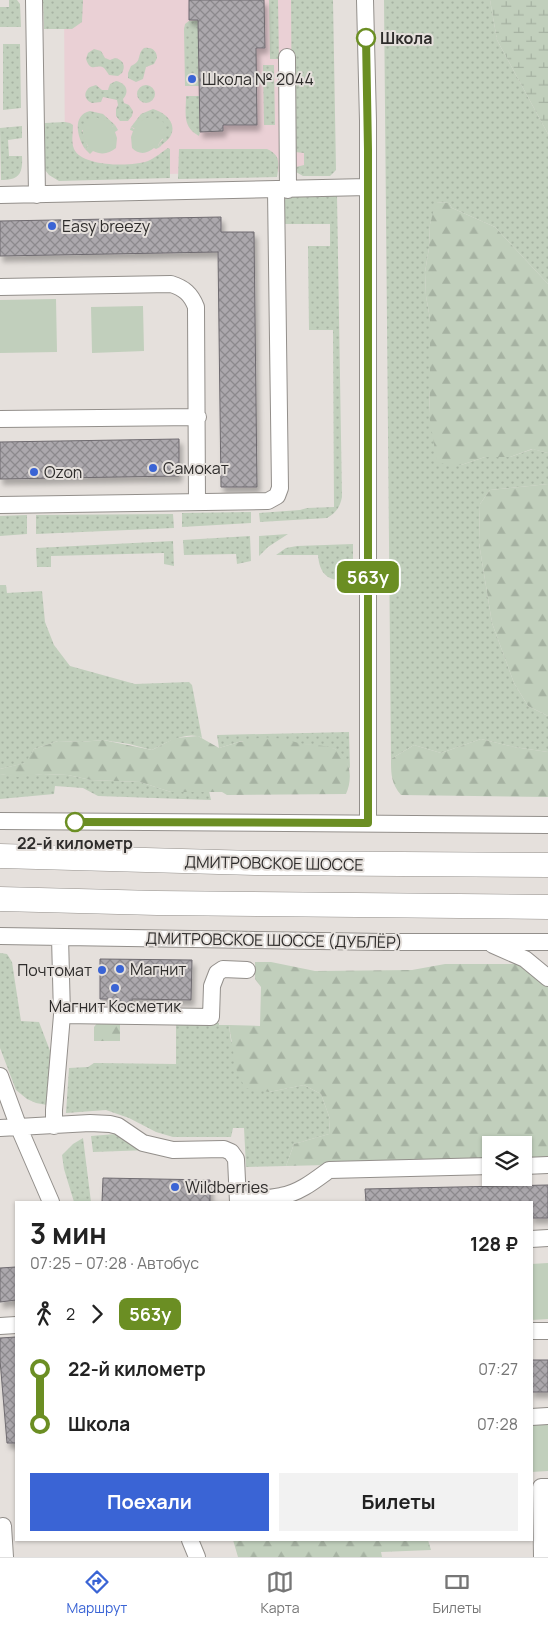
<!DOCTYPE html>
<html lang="ru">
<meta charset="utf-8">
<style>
:root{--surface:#fff;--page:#f2f2f2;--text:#222;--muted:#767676;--line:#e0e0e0;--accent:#3a64d5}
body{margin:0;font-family:Manrope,sans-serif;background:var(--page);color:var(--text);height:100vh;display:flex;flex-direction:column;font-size:19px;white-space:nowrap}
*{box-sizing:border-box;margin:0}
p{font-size:16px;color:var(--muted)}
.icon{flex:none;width:28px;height:28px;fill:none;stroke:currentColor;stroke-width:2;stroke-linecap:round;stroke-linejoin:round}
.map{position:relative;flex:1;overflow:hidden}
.details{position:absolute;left:15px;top:1201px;width:518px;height:340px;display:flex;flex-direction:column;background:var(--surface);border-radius:0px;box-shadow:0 1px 4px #0004}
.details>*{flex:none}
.badge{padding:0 10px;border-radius:8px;font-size:18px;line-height:32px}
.controls{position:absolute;left:482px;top:1136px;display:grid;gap:10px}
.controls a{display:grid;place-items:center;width:50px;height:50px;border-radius:0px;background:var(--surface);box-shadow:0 1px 4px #0004;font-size:25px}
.map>.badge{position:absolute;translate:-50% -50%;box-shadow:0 0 0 2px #fff}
.legs{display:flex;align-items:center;gap:8px;height:55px;padding:0 15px;font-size:16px}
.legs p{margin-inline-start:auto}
.overview{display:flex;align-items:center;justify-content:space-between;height:85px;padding:0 15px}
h1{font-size:28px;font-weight:700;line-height:38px}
.button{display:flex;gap:10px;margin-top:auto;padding:10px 15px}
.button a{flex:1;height:58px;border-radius:0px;background:var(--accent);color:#fff;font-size:20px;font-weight:700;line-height:58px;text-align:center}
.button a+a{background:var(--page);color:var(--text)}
ul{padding:0 15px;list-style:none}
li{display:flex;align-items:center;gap:18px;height:55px;font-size:19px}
li i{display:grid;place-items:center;width:8px;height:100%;margin:0 6px;background:currentColor}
li i::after{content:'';width:12px;height:12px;margin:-6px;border:4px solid;border-radius:50%;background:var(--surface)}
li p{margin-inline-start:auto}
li:first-child i{background:linear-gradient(#0000 50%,currentColor 0)}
li:last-child i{background:linear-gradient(currentColor 50%,#0000 0)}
.menu{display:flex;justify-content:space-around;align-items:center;height:70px;border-top:1px solid var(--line);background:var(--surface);font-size:14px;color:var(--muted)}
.menu a{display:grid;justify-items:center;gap:2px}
.menu .active{color:var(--accent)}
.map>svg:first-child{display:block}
.education{fill:#ead0d5}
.grass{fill:url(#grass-dots)}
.forest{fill:url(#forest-firs)}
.wetland{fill:url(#wetland-marsh)}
.park{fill:#c1cfbc}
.building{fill:url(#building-cross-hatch);stroke:#6f6b70;filter:url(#shadow)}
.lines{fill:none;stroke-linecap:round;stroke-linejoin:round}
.minor-casing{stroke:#938f8b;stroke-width:18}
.highway-casing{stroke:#938f8b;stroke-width:25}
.minor{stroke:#fff;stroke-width:16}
.highway{stroke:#fff;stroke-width:24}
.line-1-casing{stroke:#fff;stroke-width:11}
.line-1{stroke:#6b8e23;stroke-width:8}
.stop-1-dot{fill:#fff;stroke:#6b8e23;stroke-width:2.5}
.poi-dot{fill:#3a64d5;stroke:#e5e0dc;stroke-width:2}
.labels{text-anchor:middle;stroke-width:4;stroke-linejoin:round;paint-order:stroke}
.stop-label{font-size:16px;font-weight:bold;fill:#2e2c2b;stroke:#e5e0dc;text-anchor:start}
.poi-label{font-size:16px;fill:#2e2c2b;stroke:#e5e0dc;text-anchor:start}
.street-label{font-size:16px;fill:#2e2c2b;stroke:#e5e0dc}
</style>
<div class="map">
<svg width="548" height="1557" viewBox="0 0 548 1557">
<defs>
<pattern id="grass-dots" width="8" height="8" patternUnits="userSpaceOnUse" patternTransform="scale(1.25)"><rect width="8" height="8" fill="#c1cfbc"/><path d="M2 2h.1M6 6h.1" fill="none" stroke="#a6b2a2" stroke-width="1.8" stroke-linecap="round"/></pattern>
<pattern id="forest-firs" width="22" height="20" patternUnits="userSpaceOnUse" patternTransform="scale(1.25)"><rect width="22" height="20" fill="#c1cfbc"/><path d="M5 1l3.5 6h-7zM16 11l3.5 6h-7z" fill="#a6b2a2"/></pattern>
<pattern id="wetland-marsh" width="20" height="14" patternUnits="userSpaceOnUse" patternTransform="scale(1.25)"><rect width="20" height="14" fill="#c1cfbc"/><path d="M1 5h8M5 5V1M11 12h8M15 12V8" fill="none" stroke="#a6b2a2"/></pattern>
<pattern id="building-cross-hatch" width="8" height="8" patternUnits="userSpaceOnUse" patternTransform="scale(1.25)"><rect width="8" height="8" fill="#aca8ad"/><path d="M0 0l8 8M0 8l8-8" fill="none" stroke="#8c898d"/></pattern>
<filter id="shadow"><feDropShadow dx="3" dy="5.5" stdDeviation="2.5" flood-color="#0004"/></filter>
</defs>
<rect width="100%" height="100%" fill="#e5e0dc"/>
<path class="education" d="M 64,0 L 318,0 L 319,171 L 65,176 Z"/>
<path class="grass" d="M 9,0 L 17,0 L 20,4 L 21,27 L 0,27 L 0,7 L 9,7 Z
M 43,0 L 83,0 L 82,22 L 72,29 L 44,29 Z
M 269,0 L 278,0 L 279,59 L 270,59 Z
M 291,0 L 333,0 L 336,170 L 330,176 L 303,176 L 296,172 L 296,167 L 304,165 L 304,153 L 295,152 L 292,149 Z
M 384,0 L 490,0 L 497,40 L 548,134 L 548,284 L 495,227 L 452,208 L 449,203 L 437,202 L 430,224 L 429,248 L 425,272 L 426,296 L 430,319 L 430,389 L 429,414 L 461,465 L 485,457 L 510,457 L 533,449 L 548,453 L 548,484 L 490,490 L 480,504 L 479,543 L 492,623 L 514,683 L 528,706 L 548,716 L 548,752 L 514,747 L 481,739 L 441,753 L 414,745 L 391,759 Z
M 189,21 L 198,20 L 199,86 L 185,86 L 184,29 L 185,24 Z
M 3,44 L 20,44 L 21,108 L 3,110 Z
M 144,48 C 151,47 157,50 157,58 L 154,64 L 146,67 L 143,79 L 136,82 L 128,78 L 128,73 L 131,66 C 143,61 136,55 144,48 Z
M 94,49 L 101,51 L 105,58 L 110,60 L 115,58 C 123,60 126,65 122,73 L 118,76 L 109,75 C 108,73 105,69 104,68 C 97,63 91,74 86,59 L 88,53 Z
M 263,65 L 274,65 L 275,125 L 264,125 Z
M 116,81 C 126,83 130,91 123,99 L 124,103 L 129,105 L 133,111 L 132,116 L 128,121 L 120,121 L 116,116 L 116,109 L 118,105 L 117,100 L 103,97 L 101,102 L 92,103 C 84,100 83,92 90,87 L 96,85 L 102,90 L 108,90 L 110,84 Z
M137 94a9 9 0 1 1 18 0a9 9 0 1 1-18 0Z
M 186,96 L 199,96 L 200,132 L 199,136 C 182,127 186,114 186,96 Z
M 153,109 C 164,112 177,122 171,135 C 169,140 163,143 160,147 L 158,145 L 163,139 L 131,127 L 141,114 Z
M 90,111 L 103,114 L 115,125 L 112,127 L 82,130 L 88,147 L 85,149 C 77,137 72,115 90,111 Z
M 65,122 L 70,123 L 73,125 C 73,133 71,141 74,149 C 82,167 132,167 148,161 C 155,158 162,152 168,148 L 170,149 L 170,178 L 59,181 L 49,175 L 45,170 L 45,123 Z
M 22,126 L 22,138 L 8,140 L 9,156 L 22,156 C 23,174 19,180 1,180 L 0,128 Z
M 179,149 L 267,149 C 281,155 279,164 277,177 L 178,179 Z
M 330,195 L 337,196 L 342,497 C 340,507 336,513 327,518 L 260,522 L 259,513 L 300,510 L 307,508 L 334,507 L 333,330 L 309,330 L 308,246 L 330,246 L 330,224 L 283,224 L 283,201 L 288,196 Z
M 251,512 L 251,523 L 182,527 L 182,513 Z
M 173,514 L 174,528 L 36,534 L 36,515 Z
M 27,515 L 27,534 L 0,536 L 0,516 Z
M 288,534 L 268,547 L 259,556 L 259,536 Z
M 250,536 L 251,561 L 237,564 L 236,554 L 184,555 L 183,540 Z
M 173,541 L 174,566 L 164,564 L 164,553 L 51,556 L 51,567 L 37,567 L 36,548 Z
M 353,544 L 353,580 C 331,582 320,578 318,555 L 276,555 L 286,548 L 297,546 Z
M 0,585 L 6,585 L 7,593 L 42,591 L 45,622 L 54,645 L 70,666 L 135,684 L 189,682 L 192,685 L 202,738 C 188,730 165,743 152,750 L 129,744 L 103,740 L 81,742 L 58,741 L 34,749 L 26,763 L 0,769 Z
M 349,732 L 350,769 L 343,756 L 335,749 L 312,745 L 242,741 L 219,748 L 217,735 Z
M 0,774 L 18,776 L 43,774 L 68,775 L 91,780 L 140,782 L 171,792 L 209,791 L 211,800 L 98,796 L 83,788 L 55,786 L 54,794 L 0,799 Z
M 0,953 L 7,954 L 12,962 L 21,1021 L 39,1022 L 52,1056 L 47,1105 L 36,1103 L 27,1099 L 16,1090 L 0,1048 Z
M 176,1022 L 219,1023 L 219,1025 L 229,1025 L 231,1041 L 269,1092 L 304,1085 L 321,1094 L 330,1119 L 329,1134 L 294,1144 L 286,1166 L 246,1167 L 244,1128 L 233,1128 L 231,1137 L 173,1137 L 156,1132 L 129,1118 L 106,1110 L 66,1113 L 69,1068 L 88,1067 L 94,1063 L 176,1064 Z
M 116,1134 L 129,1137 L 149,1150 L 93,1152 L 91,1136 Z
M 83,1138 L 91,1202 L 74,1202 L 64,1169 L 62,1155 L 73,1144 Z"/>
<path class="forest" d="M 436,202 L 449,203 L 452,208 L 495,227 L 548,284 L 548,453 L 532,449 L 510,457 L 485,457 L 461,465 L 437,463 L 429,414 L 430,389 L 430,319 L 426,296 L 425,272 L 429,248 L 430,224 Z
M 548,484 L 548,716 L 528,706 L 514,683 L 492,623 L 479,543 L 480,504 L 490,490 Z
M 198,736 L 219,748 C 233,744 247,739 261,738 C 275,736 290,741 304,744 C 313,745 326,745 335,749 C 351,757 353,779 346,794 L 227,795 L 222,792 L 171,792 L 140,782 L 91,780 L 68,775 L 43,774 L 18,777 L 0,774 L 0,769 L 25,763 L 34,749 L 58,741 L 81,742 L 103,740 L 152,750 L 175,738 Z
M 481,739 L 514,747 L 548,752 L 548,797 L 401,795 C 391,783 391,774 391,759 L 414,745 L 441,753 Z
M 255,962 L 271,962 L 315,971 L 412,970 L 445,964 L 516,964 L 527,968 L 548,983 L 548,1160 L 524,1160 L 524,1145 L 491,1145 L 491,1161 L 286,1166 L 294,1144 L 329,1134 L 330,1119 L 321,1094 L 304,1085 L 269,1092 L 245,1088 L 236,1069 L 229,1025 L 260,1026 L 261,987 L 255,979 Z
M 120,1021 L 120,1041 L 94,1041 L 94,1027 L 98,1022 Z
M 233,1540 L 428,1540 L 431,1550 L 381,1552 L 382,1557 L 238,1557 Z"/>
<path class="wetland" d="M 490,0 L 548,0 L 548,134 L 497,40 Z"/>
<path class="park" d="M 95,117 L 107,121 L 112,127 L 115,125 L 118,130 L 115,132 L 117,138 L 116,148 C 109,154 101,155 93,151 L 90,154 L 85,149 L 88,146 C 81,135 79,120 95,117 Z
M 150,117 C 171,120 169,131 158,145 L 160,147 L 156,149 L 154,148 C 147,154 139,155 132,148 L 131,137 L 133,131 L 130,130 L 131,127 L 134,129 C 139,122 143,119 150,117 Z
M 56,299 L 57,352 L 0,353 L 0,300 Z
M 143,306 L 144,351 L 92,353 L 91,307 Z
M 548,1263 L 548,1319 L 531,1320 L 531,1264 Z
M 548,1423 L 548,1471 L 531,1472 L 531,1424 Z"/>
<path class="building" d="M 189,0 L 264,0 L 265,48 L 256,48 L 257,125 L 223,125 L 223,131 L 200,132 L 198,20 L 189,20 Z
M 221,217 L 221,232 L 254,232 L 257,487 L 221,487 L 218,252 L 0,256 L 0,221 Z
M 179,439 L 179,476 L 0,479 L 0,442 Z
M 100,959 L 192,960 L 191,1000 L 132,999 L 132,1006 L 110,1005 L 110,999 L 100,999 Z
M 103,1178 L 210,1180 L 210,1202 L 102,1202 Z
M 548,1185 L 548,1218 L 531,1218 L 531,1202 L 366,1202 L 365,1189 Z
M 16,1267 L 16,1300 L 0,1302 L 0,1268 Z
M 16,1337 L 16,1443 L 7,1443 L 0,1360 L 0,1338 Z
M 531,1360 L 548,1360 L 548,1392 L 531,1392 Z"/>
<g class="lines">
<defs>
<path id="minor" d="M 34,0 L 37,195
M 365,0 L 368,121 L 368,823
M 287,57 L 288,190
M 0,195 L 368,187
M 0,287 L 171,284 C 184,288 191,294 196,307 L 197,502
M 0,419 L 198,417
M 0,505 L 268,501 L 277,496 L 280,488 L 276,190
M 0,821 L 548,825
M 0,936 L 385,942 L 548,942
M 493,945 L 525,959 L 548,978
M 62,1015 L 211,1017 L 212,986 L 217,973 L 223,969 L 247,970
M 0,1076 L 19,1128 L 51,1202
M 54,1126 L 54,1110 L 62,1015 L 60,937
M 0,1128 L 90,1123 L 110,1124 L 118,1126 L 143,1143 L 173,1150 L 224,1149 L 231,1152 L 236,1159 L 238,1202
M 524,1166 L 548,1165
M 238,1200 C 252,1199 267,1199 281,1196 C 299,1193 314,1181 329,1170 L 491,1166
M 531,1239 L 548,1238
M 0,1326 L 16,1325
M 531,1331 L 548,1331
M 531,1417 L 548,1416
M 3,1526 L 5,1557
M 190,1540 L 197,1557
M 542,1557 L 541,1487 L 548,1487"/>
<path id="highway" d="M 0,856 L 255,863 L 548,865
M 0,899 L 157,903 L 548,907"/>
</defs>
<use href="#minor" class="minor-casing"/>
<use href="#highway" class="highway-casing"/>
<use href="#minor" class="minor"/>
<use href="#highway" class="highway"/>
</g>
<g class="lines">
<defs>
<path id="line-1" d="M 75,822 L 368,823 L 368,150 L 366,38"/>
</defs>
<use href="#line-1" class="line-1-casing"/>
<use href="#line-1" class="line-1"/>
</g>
<g class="stop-1-dot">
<circle cx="366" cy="38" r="9"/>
<circle cx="75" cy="822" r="9"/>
</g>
<g class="poi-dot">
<circle cx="192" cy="79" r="5"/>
<circle cx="52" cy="226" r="5"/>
<circle cx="153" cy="468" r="5"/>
<circle cx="34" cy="472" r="5"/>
<circle cx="120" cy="969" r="5"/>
<circle cx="102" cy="970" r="5"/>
<circle cx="115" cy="988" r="5"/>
<circle cx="175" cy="1187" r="5"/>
</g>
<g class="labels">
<g class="stop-label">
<text x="380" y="44">Школа</text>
<text x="75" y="849" text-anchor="middle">22-й километр</text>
</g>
<g class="poi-label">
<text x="202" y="85">Школа № 2044</text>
<text x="62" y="232">Easy breezy</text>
<text x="163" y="474">Самокат</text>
<text x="44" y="478">Ozon</text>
<text x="130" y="975">Магнит</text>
<text x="92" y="976" text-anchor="end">Почтомат</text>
<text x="115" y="1012" text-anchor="middle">Магнит Косметик</text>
<text x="185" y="1193">Wildberries</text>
</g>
<g class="street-label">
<text transform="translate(274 863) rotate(1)" y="6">ДМИТРОВСКОЕ ШОССЕ</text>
<text transform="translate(274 940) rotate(1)" y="6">ДМИТРОВСКОЕ ШОССЕ (ДУБЛЁР)</text>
</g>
</g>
</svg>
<div class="controls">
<a><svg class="icon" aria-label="layers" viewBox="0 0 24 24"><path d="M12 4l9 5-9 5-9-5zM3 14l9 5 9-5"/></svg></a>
</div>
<b class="badge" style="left:368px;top:577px;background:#6b8e23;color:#fff">563у</b>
<section class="details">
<div class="overview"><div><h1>3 мин</h1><p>07:25 – 07:28 · Автобус</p></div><b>128 ₽</b></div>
<div class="legs"><svg class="icon" aria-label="walk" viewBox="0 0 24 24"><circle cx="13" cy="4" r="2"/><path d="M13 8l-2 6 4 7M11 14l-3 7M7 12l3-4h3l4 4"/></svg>2<svg class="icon" aria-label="forward" viewBox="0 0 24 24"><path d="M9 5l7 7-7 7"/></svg><b class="badge" style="background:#6b8e23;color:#fff">563у</b></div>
<ul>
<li><i style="color:#6b8e23"></i><b>22-й километр</b><p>07:27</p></li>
<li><i style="color:#6b8e23"></i><b>Школа</b><p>07:28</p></li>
</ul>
<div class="button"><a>Поехали</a><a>Билеты</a></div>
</section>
</div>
<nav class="menu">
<a class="active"><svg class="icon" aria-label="directions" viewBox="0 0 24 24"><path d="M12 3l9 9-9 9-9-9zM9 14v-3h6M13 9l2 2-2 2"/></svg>Маршрут</a>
<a><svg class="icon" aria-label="map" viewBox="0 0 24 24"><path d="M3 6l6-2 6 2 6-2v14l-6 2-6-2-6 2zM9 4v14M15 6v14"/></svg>Карта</a>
<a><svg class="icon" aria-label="tickets" viewBox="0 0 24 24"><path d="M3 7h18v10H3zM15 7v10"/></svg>Билеты</a>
</nav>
